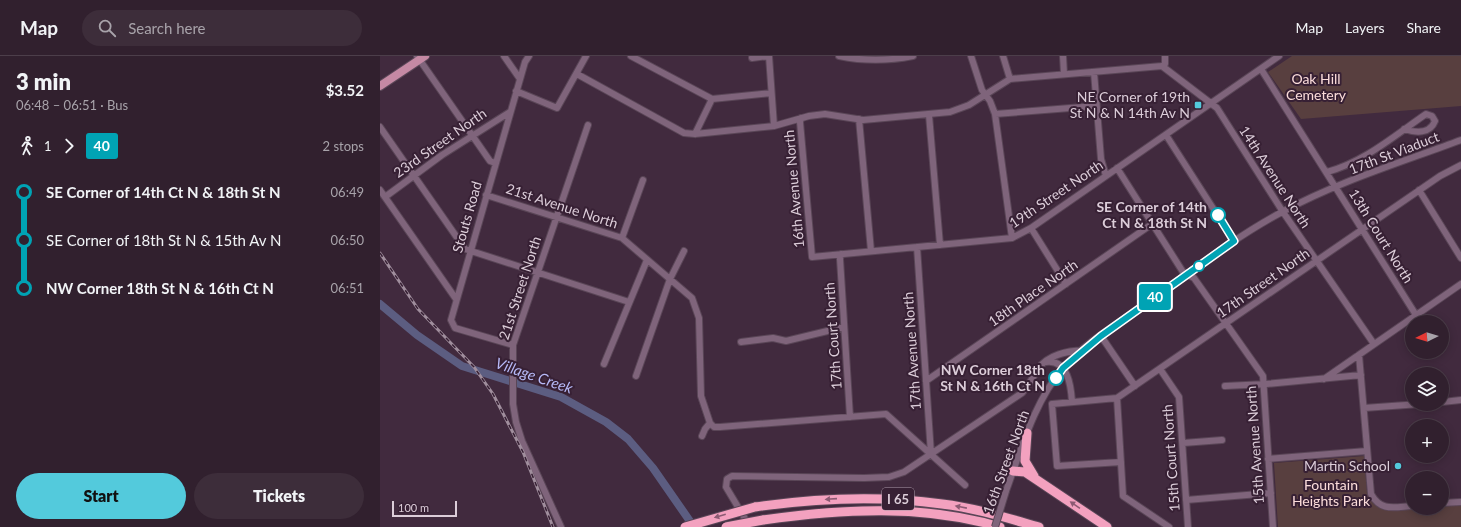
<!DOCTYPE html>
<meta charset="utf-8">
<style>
:root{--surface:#31202e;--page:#3d2d3a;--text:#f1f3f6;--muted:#a8a3aa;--line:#4c3e4a;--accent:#53cadc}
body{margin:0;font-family:Lato,sans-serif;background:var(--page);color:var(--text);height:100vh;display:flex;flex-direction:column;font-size:15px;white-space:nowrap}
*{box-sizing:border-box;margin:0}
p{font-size:13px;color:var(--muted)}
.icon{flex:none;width:22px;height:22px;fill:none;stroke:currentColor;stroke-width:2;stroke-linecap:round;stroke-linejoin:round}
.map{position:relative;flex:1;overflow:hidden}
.details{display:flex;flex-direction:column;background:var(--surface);width:380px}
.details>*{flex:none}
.badge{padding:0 8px;border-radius:3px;font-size:14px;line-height:26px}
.needle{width:26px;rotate:265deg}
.buttons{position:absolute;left:1025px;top:259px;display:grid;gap:8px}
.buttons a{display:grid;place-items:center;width:44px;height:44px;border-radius:50%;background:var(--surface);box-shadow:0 2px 10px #0003,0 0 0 1px var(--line);font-size:20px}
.scale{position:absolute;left:12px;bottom:10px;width:65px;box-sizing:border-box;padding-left:4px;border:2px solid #dccdd9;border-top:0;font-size:11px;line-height:14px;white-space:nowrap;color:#dccdd9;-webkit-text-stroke:3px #372034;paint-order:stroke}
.map>.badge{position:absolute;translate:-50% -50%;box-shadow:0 0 0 2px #fff}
.legs{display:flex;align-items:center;gap:6px;height:44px;padding:0 16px;font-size:13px}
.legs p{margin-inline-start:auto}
.overview{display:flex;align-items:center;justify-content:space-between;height:68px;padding:0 16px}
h1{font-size:22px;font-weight:800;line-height:30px}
.cta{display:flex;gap:8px;margin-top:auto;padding:8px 16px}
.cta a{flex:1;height:46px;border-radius:24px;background:var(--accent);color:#111;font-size:16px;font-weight:800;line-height:46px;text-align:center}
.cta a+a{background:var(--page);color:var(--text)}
ul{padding:0 16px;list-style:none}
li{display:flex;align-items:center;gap:14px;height:48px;font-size:15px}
li i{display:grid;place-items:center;width:6px;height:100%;margin:0 5px;background:currentColor}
li i::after{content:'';width:10px;height:10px;margin:-5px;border:3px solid;border-radius:50%;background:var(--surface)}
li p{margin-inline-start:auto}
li:first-child i{background:linear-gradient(#0000 50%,currentColor 0)}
li:last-child i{background:linear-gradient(currentColor 50%,#0000 0)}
header{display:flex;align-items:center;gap:24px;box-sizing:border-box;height:56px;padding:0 20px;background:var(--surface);border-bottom:1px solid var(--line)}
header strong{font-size:19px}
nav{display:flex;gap:22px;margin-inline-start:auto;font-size:14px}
.search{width:280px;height:36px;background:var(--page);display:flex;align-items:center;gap:10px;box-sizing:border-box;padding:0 14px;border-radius:22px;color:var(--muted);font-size:15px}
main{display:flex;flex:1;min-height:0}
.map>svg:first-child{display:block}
.green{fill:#583f3f}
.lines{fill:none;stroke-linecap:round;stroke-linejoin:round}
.river{stroke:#5c5d81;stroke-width:8}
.minor-casing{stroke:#5a4657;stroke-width:8}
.major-casing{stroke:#5a4657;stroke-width:10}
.highway-casing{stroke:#5a4657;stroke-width:11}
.minor{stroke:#7f647b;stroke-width:6}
.major{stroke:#c589a4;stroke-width:8}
.highway{stroke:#f3a1bf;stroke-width:9}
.rail-casing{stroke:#a08e9d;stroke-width:3}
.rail{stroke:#372034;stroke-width:1.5;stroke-dasharray:4.5;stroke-linecap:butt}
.minor-bridge-casing{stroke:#5a4657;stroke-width:8;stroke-linecap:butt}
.highway-bridge-casing{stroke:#5a4657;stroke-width:11;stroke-linecap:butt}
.minor-bridge{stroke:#7f647b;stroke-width:6}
.highway-bridge{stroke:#f3a1bf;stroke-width:9}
.oneway{fill:#8c5a73}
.line-1-casing{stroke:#fff;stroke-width:9}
.line-1{stroke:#00a3b4;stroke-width:6}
.poi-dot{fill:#53cadc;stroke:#372034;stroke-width:1.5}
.stop-1-dot{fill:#fff;stroke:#00a3b4;stroke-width:2}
.labels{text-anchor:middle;stroke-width:4;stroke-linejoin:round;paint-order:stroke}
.shield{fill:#372034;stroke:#aa99a8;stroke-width:1}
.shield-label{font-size:13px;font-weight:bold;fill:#dccdd9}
.park-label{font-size:14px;fill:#fbdcda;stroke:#372034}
.poi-label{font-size:14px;fill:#dccdd9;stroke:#372034;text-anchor:end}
.street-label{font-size:14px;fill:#dccdd9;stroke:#372034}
.stop-label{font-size:14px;font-weight:bold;fill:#dccdd9;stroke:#372034;text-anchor:end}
.water-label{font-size:15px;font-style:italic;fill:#b7baf8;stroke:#372034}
</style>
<header>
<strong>Map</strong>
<div class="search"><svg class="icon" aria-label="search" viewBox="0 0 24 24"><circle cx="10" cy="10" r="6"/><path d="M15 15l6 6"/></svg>Search here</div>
<nav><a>Map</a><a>Layers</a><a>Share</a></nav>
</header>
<main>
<section class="details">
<div class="overview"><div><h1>3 min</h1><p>06:48 – 06:51 · Bus</p></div><b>$3.52</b></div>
<div class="legs"><svg class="icon" aria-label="walk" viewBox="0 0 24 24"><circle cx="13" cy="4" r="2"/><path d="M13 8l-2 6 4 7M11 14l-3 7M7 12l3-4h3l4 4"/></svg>1<svg class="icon" aria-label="forward" viewBox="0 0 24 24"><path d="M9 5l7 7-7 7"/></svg><b class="badge" style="background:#00a3b4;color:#fff">40</b><p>2 stops</p></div>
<ul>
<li><i style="color:#00a3b4"></i><b>SE Corner of 14th Ct N &amp; 18th St N</b><p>06:49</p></li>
<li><i style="color:#00a3b4"></i><span>SE Corner of 18th St N &amp; 15th Av N</span><p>06:50</p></li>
<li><i style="color:#00a3b4"></i><b>NW Corner 18th St N &amp; 16th Ct N</b><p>06:51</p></li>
</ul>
<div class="cta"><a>Start</a><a>Tickets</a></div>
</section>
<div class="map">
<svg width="1081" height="471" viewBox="0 0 1081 471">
<rect width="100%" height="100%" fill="#412a3e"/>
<path class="green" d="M 912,0 L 1081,0 L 1081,50 L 921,63 L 888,16 Z
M 984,400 L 987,437 L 1005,454 L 1062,452 L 1062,450 L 1081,449 L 1081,471 L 898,471 L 894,407 Z"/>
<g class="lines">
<path class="river" d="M 0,248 L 37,279 L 82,310 L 181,341 L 226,366 L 248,383 L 273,412 L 314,471"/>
<defs>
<path id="minor" d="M 37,0 L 110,105 L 115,107
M 124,0 L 140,23
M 251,0 L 332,43
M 389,0 L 394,70
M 459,0 C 483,5 508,5 533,0
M 591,0 L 602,34 L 610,45 L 615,58 L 632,182
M 623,0 L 630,23
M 683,0 L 684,18
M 372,2 L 389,0
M 782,10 L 837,52 L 903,156 L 994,288
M 782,10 L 785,8 L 785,0
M 881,13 L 1036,259
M 714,16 L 721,103 L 726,120
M 197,18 L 304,77 L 315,78 L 394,70 L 429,60 L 445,58 L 483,64 L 570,56 L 589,49 L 630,23 L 782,10
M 136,35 L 177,52 L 206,0
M 615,58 L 716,50
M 549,59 L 560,189
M 421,62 L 420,66 L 432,201 L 632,182 L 651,172 L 899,0
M 479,63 L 491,195
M 0,71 L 85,193 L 249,246
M 315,78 L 332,43 L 391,37
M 786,79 L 854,185
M 737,112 L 803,216 L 814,222 L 883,320 L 893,471
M 947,116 C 984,106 1014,80 1046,58 L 1052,60 L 1055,65 C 1050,78 1036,77 1024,73
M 0,134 L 76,243
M 1039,134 L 1081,202
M 106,139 L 242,182 L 312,242 L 319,262 L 321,340 L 330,367
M 5,141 L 62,99 L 130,56
M 651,172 L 686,228
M 242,182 L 263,124
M 537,191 L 551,398
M 461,198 L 460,203 L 470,361
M 721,280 L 755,330
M 361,286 L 393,282 L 406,285 L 464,271
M 133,289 L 75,272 L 71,264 L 145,6 L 149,0
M 979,299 L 991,438 C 1001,456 1014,451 1032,450
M 666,306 C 688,303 691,330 692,346
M 224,308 L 267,204
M 780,313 L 799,341 L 808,471
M 256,320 L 290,223 L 304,195
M 944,323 L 1081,228
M 546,325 L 772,168
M 845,330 L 886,328 L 981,319
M 737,342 L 743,440 L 789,471
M 1062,346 L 1081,344
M 984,352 L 1040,348
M 322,380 L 325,373 L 330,367 L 334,371 L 340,371 L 506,358 L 585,429
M 803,387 L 842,384
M 888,403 L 987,395
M 741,406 L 677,410 L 672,348 L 737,342 L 1060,120 L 1081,109
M 626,435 C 641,394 654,346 683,312 C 704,287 742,265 769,246 C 812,215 855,181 902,156 C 957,126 1022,106 1081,84
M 806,444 L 891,437
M 1062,447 L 1081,446
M 181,471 L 142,385 L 136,366 L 133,348 L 133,289 L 208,69
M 370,471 L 346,431 L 347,423 L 352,420 L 484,422 L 509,421 L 524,416 L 642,337 C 649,329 653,321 658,313 C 668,298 688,295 704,294"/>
<path id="major" d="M 0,30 L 45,0"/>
<path id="highway" d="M 647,377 L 645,405 L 654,420
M 633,415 L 645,416 L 657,424 L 727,471
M 375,451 C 437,442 499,439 562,448 C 595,452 627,462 659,471
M 383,464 C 461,453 543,448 620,471"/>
</defs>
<use href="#minor" class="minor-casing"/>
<use href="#major" class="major-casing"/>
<use href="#highway" class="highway-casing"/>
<use href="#minor" class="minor"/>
<use href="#major" class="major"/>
<use href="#highway" class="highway"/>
<defs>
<path id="rail" d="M 0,197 L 38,253 L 94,311 L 113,338 L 143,396 L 173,471"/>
</defs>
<use href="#rail" class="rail-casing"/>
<use href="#rail" class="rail"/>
<defs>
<path id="minor-bridge" d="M 615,471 L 626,435"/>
<path id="highway-bridge" d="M 305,471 L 375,451
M 346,471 L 383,464"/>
</defs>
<use href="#minor-bridge" class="minor-bridge-casing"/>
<use href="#highway-bridge" class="highway-bridge-casing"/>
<use href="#minor-bridge" class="minor-bridge"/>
<use href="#highway-bridge" class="highway-bridge"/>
</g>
<defs><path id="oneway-solid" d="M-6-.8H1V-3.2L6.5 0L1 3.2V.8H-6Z"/></defs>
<g class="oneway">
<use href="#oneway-solid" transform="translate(451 443) rotate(176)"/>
<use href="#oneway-solid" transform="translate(695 449) rotate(-146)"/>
<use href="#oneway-solid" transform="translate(581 451) rotate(-169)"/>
<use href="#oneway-solid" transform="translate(340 460) rotate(164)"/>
</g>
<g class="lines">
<defs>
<path id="line-1" d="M 676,322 L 683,312 L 721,280 L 854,185 L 838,159"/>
</defs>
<use href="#line-1" class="line-1-casing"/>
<use href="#line-1" class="line-1"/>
</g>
<g class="poi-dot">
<rect x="814" y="45" width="8" height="8" rx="2"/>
<circle cx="1018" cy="410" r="4"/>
</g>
<g class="stop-1-dot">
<circle cx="838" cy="159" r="7"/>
<circle cx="819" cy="210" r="5"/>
<circle cx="676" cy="322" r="7"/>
</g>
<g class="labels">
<rect class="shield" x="502" y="432" width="32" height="22" rx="3"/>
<g class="shield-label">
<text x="518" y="448">I 65</text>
</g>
<g class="park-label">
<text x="936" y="28">Oak Hill<tspan x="936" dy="16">Cemetery</tspan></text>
<text x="951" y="434">Fountain<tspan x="951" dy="16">Heights Park</tspan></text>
</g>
<g class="poi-label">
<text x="810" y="46">NE Corner of 19th<tspan x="810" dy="16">St N &amp; N 14th Av N</tspan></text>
<text x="1010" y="415">Martin School</text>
</g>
<g class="street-label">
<text transform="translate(60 87) rotate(-35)" y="5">23rd Street North</text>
<text transform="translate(1014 97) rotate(-21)" y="5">17th St Viaduct</text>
<text transform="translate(895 121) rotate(57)" y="5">14th Avenue North</text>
<text transform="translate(414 133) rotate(-95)" y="5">16th Avenue North</text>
<text transform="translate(676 138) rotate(-34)" y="5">19th Street North</text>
<text transform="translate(182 150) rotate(18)" y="5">21st Avenue North</text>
<text transform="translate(87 161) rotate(-74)" y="5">Stouts Road</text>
<text transform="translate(1001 180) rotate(58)" y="5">13th Court North</text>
<text transform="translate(883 227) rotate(-35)" y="5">17th Street North</text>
<text transform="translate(140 232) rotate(-72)" y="5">21st Street North</text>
<text transform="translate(653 237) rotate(-35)" y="5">18th Place North</text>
<text transform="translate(453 280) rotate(-94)" y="5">17th Court North</text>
<text transform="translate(532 295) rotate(-94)" y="5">17th Avenue North</text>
<text transform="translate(875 389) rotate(-94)" y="5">15th Avenue North</text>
<text transform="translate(791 402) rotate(-94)" y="5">15th Court North</text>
<text transform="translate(626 406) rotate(-70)" y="5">16th Street North</text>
</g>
<g class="stop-label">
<text x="827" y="156">SE Corner of 14th<tspan x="827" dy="16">Ct N &amp; 18th St N</tspan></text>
<text x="665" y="319">NW Corner 18th<tspan x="665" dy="16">St N &amp; 16th Ct N</tspan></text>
</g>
<g class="water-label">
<text transform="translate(154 320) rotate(19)" y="5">Village Creek</text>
</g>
</g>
</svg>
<div class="buttons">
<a><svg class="needle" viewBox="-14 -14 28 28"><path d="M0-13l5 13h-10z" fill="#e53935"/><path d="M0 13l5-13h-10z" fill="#a8a3aa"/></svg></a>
<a><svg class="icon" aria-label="layers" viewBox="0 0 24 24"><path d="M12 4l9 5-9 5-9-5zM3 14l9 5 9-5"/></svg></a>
<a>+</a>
<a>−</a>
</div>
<div class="scale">100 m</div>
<b class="badge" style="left:775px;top:241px;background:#00a3b4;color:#fff">40</b>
</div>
</main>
